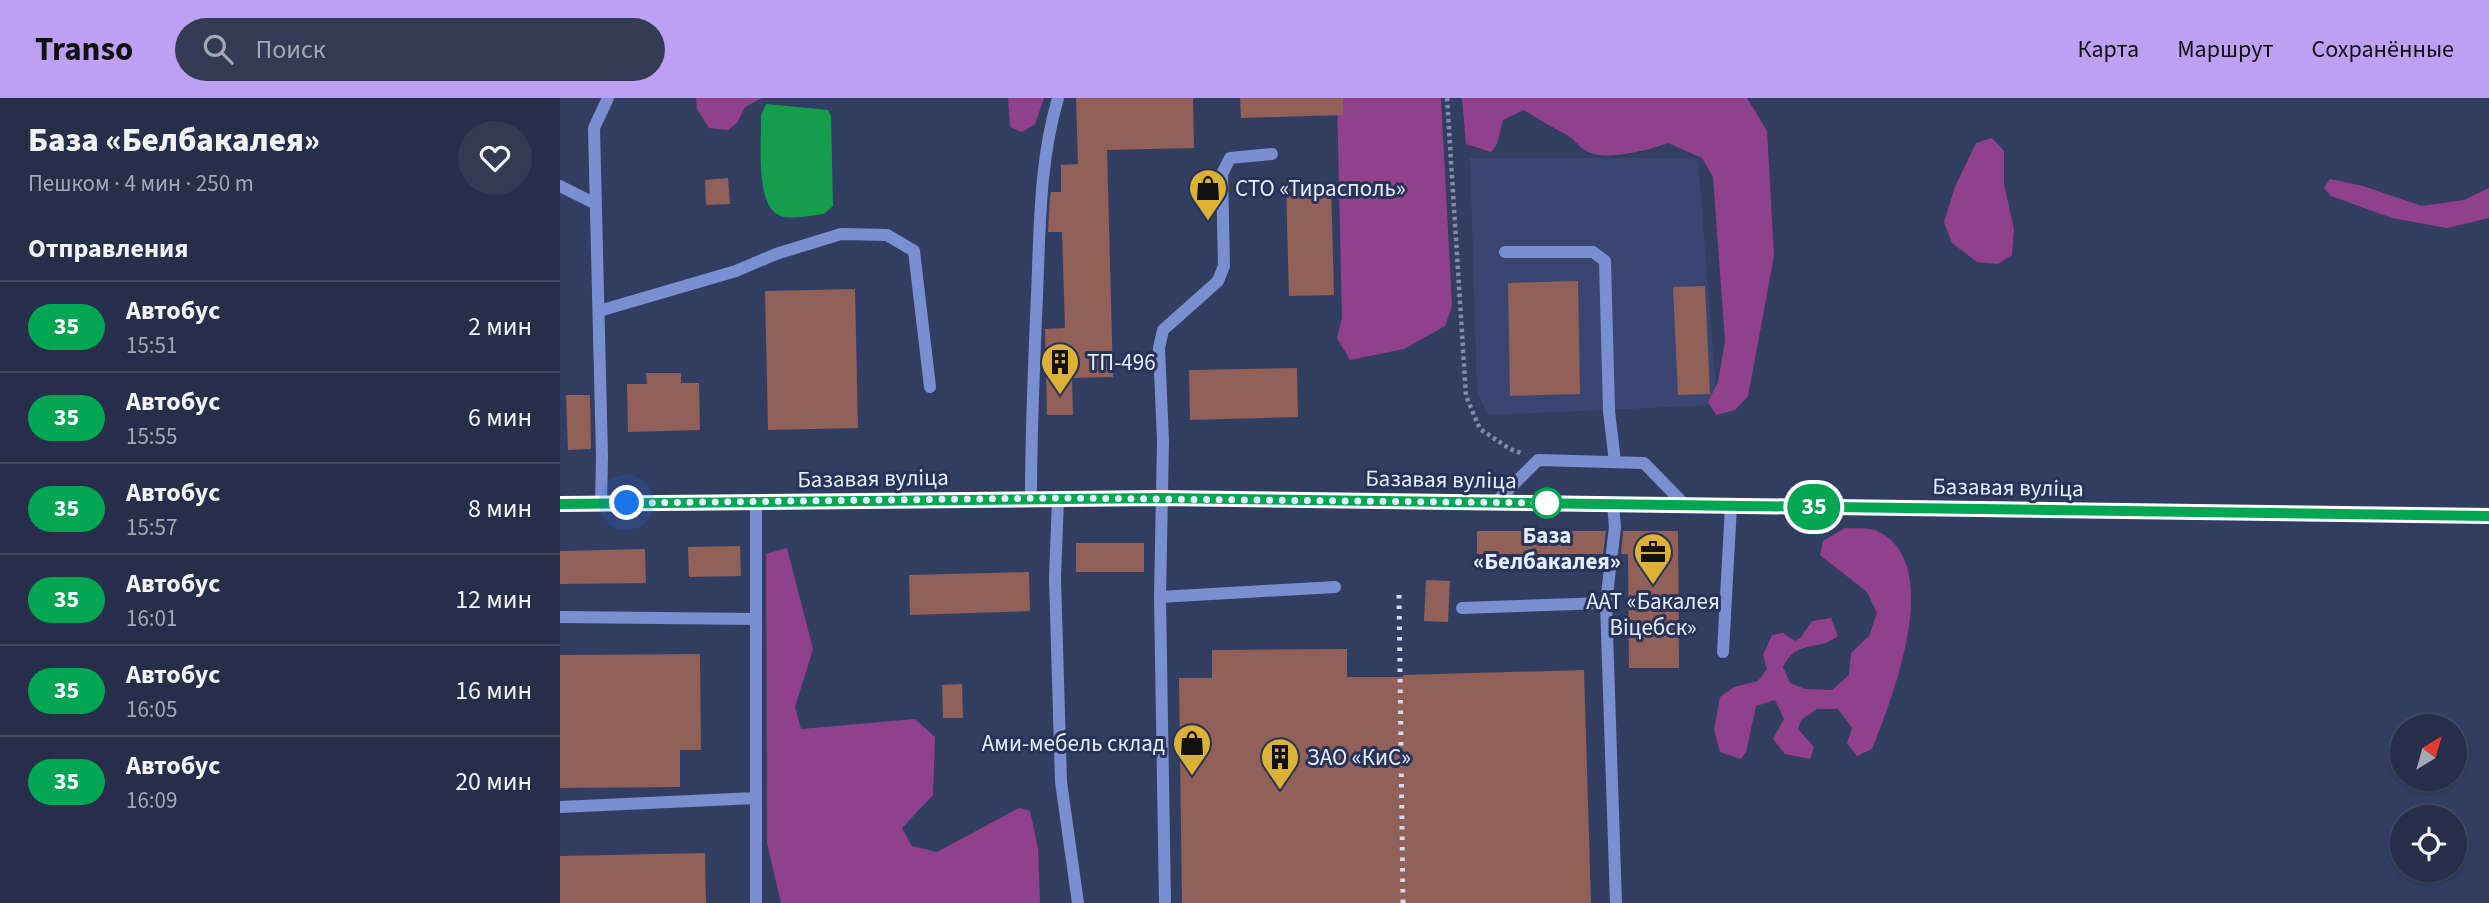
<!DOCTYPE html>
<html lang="ru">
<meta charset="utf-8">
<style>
:root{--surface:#262e4a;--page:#323a54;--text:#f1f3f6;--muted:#a4a8b5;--line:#424a62;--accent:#bca0f2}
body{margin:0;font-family:"Source Sans 3",sans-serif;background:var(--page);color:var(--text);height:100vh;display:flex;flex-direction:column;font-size:26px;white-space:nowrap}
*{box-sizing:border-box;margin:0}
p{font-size:23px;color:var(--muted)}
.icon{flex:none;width:38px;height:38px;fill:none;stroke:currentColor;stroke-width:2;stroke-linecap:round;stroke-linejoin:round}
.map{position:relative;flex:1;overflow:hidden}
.details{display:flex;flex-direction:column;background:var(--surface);width:560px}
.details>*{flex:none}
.badge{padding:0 14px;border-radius:23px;font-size:24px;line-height:46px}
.needle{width:46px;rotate:37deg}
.fabs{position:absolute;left:1830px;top:616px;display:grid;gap:14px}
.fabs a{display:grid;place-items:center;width:77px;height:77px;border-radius:50%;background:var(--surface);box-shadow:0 2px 5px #0004,0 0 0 2px var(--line);font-size:35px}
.you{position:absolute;width:35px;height:35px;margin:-18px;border:5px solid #fff;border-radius:50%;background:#1a73e8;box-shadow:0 0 0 10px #1a73e833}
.map>.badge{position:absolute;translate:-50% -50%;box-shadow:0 0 0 4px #fff}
h2{padding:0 28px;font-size:26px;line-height:63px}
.round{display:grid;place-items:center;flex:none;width:74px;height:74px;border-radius:37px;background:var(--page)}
.overview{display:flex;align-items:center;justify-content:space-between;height:119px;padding:0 28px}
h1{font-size:33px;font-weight:800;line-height:52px}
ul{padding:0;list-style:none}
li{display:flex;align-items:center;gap:21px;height:91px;padding:0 28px;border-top:2px solid var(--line)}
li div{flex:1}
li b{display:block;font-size:26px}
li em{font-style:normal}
li .badge{min-width:77px;font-weight:700;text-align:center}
header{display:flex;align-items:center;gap:42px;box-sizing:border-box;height:98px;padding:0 35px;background:var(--accent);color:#111}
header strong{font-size:33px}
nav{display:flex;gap:38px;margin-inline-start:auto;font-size:24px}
.search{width:490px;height:63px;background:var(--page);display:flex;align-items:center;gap:18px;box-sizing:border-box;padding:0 24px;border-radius:38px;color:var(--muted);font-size:26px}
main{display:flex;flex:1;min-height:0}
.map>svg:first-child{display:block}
.built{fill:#3a4671}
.green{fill:#91418c}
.water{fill:#149e4b}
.building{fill:#916058}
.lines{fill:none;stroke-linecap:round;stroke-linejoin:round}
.path{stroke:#828ba8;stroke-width:4.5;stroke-dasharray:3.5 3.5;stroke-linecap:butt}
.lane{stroke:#7a8fd0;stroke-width:12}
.secondary{stroke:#aabefc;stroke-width:14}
.rail{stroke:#d3daee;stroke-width:5;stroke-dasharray:3.5 7;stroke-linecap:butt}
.line-casing{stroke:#fff;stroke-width:16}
.line{stroke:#00a651;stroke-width:10}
.walk{stroke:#e5ecfe;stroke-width:7;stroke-dasharray:0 12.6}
.stop-dot{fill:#fff;stroke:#00a651;stroke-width:3.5}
.labels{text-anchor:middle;stroke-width:6;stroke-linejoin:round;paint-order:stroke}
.poi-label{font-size:23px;fill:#e5ecfe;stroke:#283357;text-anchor:start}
.street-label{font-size:23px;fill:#e5ecfe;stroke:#283357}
.stop-label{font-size:23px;font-weight:bold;fill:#e5ecfe;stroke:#283357}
</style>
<header>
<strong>Transo</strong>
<div class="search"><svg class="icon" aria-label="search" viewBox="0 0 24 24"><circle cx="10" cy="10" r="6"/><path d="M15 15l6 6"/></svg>Поиск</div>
<nav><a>Карта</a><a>Маршрут</a><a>Сохранённые</a></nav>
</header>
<main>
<section class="details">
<div class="overview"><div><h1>База «Белбакалея»</h1><p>Пешком · 4 мин · 250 m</p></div><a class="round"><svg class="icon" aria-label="heart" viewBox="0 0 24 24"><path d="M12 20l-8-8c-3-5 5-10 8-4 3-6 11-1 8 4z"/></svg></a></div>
<h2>Отправления</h2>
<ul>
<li><span class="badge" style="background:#00a651;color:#fff">35</span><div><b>Автобус</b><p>15:51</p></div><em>2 мин</em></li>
<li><span class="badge" style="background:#00a651;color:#fff">35</span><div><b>Автобус</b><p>15:55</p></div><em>6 мин</em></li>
<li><span class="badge" style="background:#00a651;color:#fff">35</span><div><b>Автобус</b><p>15:57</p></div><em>8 мин</em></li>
<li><span class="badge" style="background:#00a651;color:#fff">35</span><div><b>Автобус</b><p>16:01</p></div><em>12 мин</em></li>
<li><span class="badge" style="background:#00a651;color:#fff">35</span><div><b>Автобус</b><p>16:05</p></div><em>16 мин</em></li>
<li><span class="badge" style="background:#00a651;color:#fff">35</span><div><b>Автобус</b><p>16:09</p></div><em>20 мин</em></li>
</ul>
</section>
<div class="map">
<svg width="1929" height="805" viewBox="0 0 1929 805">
<rect width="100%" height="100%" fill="#323d62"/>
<path class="built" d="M 910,60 L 1138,60 L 1157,307 L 928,317 L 917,294 Z"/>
<path class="green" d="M 136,0 L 202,0 L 185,9 L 177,25 L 168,32 L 149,30 L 137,11 Z
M 448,0 L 484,0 L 475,26 L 462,34 L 450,29 Z
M 777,0 L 881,0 L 892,208 L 885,228 L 844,251 L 790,262 L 777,240 L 782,219 Z
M 902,0 L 1187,0 L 1207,33 L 1214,158 L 1188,298 L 1175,312 L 1156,317 L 1148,304 L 1158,284 L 1165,243 L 1153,79 L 1142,60 L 1108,45 C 1090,52 1046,63 1028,54 C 1020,50 1014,41 1007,37 C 992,29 978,21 964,12 L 943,22 L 937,46 L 931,54 L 906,46 Z
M 1432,40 L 1444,53 L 1444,86 L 1454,131 L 1452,157 L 1438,166 L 1417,164 L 1392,145 L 1384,124 L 1395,89 L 1416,45 Z
M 1770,81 L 1803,88 L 1862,108 L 1904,102 L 1929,90 L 1929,120 L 1887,130 L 1832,120 L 1771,98 L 1764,90 Z
M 1285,430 C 1295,431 1309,429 1317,433 C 1386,464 1332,601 1312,651 L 1297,658 L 1287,645 L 1292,630 L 1278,611 L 1257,611 L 1241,622 L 1238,631 L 1254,649 L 1250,661 L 1225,656 L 1213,641 L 1224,621 L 1215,602 L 1196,608 L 1186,654 L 1181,661 L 1160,654 L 1154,632 L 1160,599 L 1174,589 L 1198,583 L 1207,571 L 1203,557 L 1212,537 L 1223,535 L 1235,543 L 1241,539 L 1252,523 L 1271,520 L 1278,538 C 1257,554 1236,541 1223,569 L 1230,585 L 1245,591 L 1272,592 L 1289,577 L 1291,555 L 1309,538 L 1317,515 L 1307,494 L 1260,457 L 1263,443 Z
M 227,450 L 253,551 L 235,609 L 241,631 L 355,621 L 375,639 L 373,697 L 342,730 L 352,748 L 377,754 L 459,710 L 470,713 L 478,750 L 480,805 L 221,805 L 207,745 L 206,456 Z"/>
<path class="water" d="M 206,6 L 268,12 L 271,18 L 273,108 L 264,116 C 252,117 233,122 221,118 C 194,110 202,41 201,17 Z"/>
<path class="building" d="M 516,0 L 633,0 L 634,50 L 547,52 L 553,279 L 512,280 L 513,317 L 487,317 L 485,231 L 505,230 L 502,134 L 488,134 L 490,98 L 491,94 L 501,94 L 501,67 L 518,66 Z
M 680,0 L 783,0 L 783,17 L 681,20 Z
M 168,80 L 170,106 L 146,107 L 145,82 Z
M 771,86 L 774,197 L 729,198 L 726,87 Z
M 1018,183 L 1020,296 L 950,298 L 948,185 Z
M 1145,188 L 1150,296 L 1118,297 L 1113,189 Z
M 295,191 L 298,330 L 208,332 L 205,193 Z
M 737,270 L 738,319 L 630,322 L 629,272 Z
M 86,275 L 121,275 L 121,285 L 139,285 L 140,332 L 68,334 L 67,286 L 87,286 Z
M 6,297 L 30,297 L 31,351 L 8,352 Z
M 917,433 L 1046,433 L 1043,456 L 917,456 Z
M 1063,433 L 1118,433 L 1119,570 L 1069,570 L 1068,456 L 1061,456 Z
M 516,445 L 584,445 L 584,474 L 516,474 Z
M 180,448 L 181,478 L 129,479 L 128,449 Z
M 85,451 L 86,485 L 0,486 L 0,453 Z
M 469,474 L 470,513 L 350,517 L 349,477 Z
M 866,482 L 890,483 L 888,524 L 864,523 Z
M 787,551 L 787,579 L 843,579 L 843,577 L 1024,572 L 1031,805 L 622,805 L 619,580 L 652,580 L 652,552 Z
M 140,556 L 141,652 L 120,652 L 120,689 L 0,690 L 0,557 Z
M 402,586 L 403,620 L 383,620 L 382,587 Z
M 145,755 L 146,805 L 0,805 L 0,758 Z"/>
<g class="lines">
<path class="path" d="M 887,0 L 906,298 L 920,331 L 950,351 L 961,355"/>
<path class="lane" d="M 0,88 L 36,106
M 945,154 L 1033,154 L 1045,163 L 1049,313 L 1055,364
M 39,213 L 176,173 L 216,156 L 281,136 L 327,137 L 354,153 L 370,289
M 471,400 C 471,332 474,264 477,197 C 480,129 479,65 498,0
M 498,400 L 495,480 L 501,684 L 518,805
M 196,404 L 196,805
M 935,405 L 978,362 L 1084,365 L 1124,406
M 41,406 L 42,359 L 34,30 L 48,0
M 1053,407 L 1055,429 L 1046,505 L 1056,805
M 600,499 L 775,489
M 902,510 L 1046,505
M 0,519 L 196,521
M 1163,554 L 1171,408
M 0,709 L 196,700
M 605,805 L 600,499 L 603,343 L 599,250 L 603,232 L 658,183 L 664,168 L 662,76 L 670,60 L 712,56"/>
<path class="secondary" d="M 0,406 L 600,400 L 1929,418"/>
<path class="rail" d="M 839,497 L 843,805"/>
</g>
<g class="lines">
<defs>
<path id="line" d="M 0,406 L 600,400 L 1929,418"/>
</defs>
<use href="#line" class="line-casing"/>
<use href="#line" class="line"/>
<path class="walk" d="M 67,405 L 498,400 L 987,405"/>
</g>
<defs>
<symbol id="shop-pin" viewBox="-11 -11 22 30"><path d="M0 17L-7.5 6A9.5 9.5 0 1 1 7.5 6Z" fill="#dbb233" stroke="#283357"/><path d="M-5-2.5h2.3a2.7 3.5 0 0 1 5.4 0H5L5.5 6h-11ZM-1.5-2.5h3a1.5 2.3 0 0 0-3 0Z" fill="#111"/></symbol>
<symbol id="building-pin" viewBox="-11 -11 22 30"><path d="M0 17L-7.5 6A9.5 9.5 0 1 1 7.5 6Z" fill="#dbb233" stroke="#283357"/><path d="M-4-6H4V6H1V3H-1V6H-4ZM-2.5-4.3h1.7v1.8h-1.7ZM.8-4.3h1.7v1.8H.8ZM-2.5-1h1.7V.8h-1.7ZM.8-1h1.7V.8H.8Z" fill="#111"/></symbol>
<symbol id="office-pin" viewBox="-11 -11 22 30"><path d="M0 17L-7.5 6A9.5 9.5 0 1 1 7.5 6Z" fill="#dbb233" stroke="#283357"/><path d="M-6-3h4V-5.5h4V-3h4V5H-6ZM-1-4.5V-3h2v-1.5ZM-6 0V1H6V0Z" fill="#111"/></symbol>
</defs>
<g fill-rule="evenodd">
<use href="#shop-pin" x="626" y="68" width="44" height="60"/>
<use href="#building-pin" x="478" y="242" width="44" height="60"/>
<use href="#office-pin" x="1071" y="432" width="44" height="60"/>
<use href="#shop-pin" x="610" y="623" width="44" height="60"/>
<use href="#building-pin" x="698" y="637" width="44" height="60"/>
</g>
<circle class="stop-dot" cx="987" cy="405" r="14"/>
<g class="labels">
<g class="poi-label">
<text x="675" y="98">СТО «Тирасполь»</text>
<text x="527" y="272">ТП-496</text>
<text x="1093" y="511" text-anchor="middle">ААТ «Бакалея<tspan x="1093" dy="26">Віцебск»</tspan></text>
<text x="605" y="653" text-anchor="end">Ами-мебель склад</text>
<text x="747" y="667">ЗАО «КиС»</text>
</g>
<g class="street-label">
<text transform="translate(313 380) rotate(-1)" y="8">Базавая вуліца</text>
<text transform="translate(881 381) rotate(1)" y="8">Базавая вуліца</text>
<text transform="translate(1448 389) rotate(1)" y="8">Базавая вуліца</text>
</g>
<g class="stop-label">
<text x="987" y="445">База<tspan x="987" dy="26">«Белбакалея»</tspan></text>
</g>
</g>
</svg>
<div class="fabs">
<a><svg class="needle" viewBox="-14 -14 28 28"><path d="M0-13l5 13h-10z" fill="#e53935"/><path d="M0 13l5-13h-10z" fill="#a4a8b5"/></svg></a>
<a><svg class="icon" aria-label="locate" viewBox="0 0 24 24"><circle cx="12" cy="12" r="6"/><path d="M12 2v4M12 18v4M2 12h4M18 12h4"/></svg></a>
</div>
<div class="you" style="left:67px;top:405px"></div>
<b class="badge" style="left:1254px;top:409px;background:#00a651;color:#fff">35</b>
</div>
</main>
